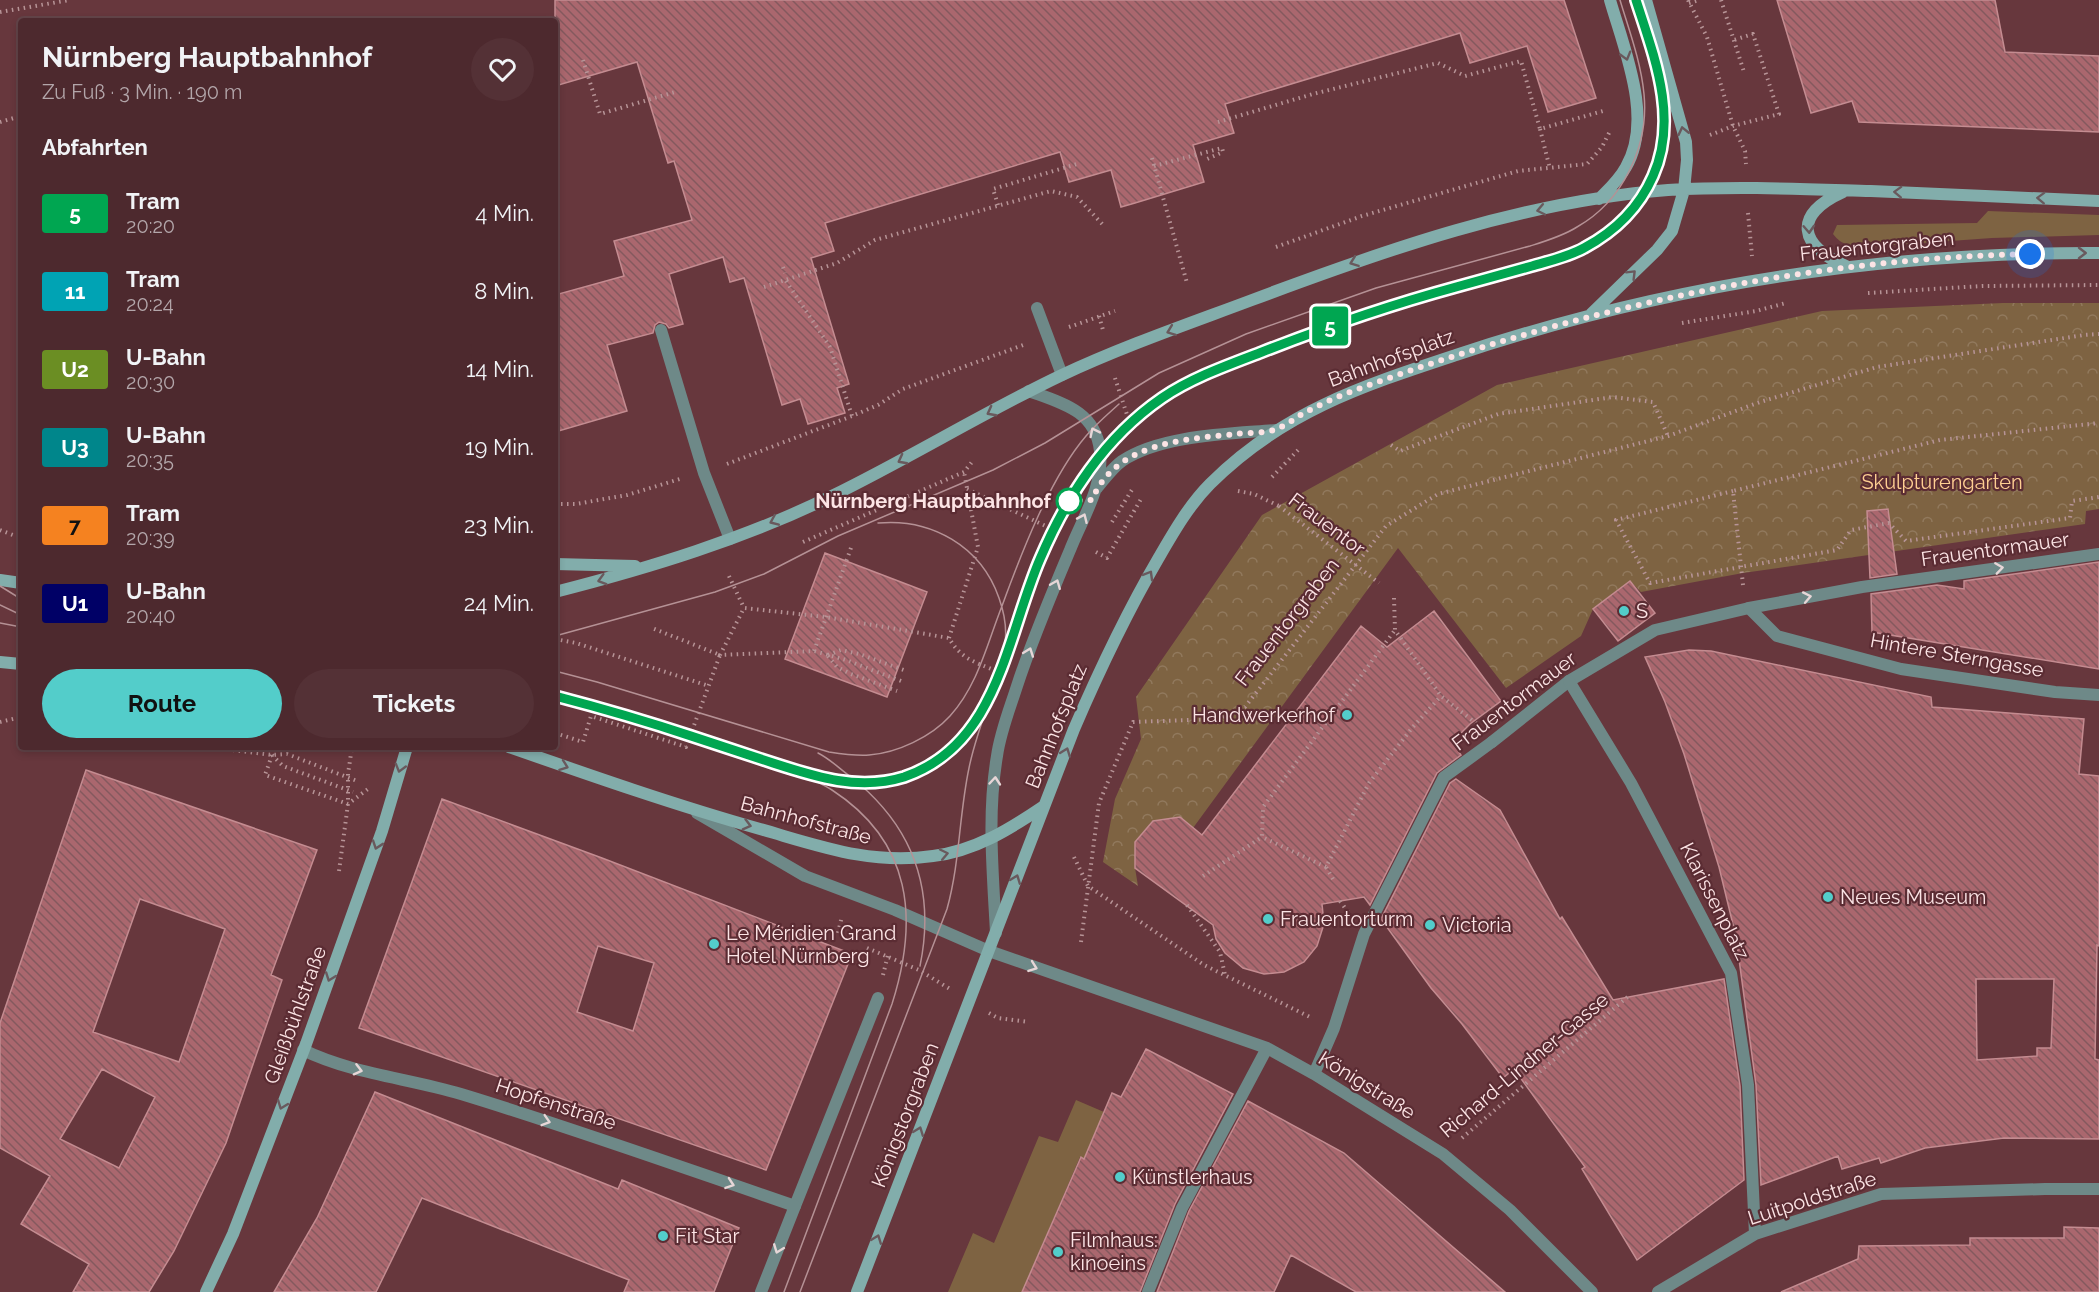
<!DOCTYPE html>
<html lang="de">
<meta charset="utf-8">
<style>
:root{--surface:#4d292e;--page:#543136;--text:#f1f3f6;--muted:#b3a6aa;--line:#64454a;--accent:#53cdca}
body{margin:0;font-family:Raleway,sans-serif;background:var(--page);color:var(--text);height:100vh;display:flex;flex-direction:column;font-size:22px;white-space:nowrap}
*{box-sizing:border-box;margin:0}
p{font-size:20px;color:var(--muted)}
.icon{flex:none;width:33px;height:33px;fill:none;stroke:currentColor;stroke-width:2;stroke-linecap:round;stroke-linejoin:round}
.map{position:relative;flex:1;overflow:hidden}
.panel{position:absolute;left:18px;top:18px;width:540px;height:732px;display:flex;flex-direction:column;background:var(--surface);border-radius:6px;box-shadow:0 3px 9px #0003,0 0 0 2px var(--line)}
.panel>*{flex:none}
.badge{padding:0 12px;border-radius:4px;font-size:21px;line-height:39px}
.you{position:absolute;width:30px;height:30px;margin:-15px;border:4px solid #fff;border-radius:50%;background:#1a73e8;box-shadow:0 0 0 9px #1a73e833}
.map>.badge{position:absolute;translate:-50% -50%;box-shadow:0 0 0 3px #fff}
h2{padding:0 24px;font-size:22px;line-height:54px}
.round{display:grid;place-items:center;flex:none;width:63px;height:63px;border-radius:32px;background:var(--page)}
.summary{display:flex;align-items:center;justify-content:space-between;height:102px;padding:0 24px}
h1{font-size:28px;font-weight:700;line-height:45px}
.action{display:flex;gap:12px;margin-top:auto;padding:12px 24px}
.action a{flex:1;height:69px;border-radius:36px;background:var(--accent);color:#111;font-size:24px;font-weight:700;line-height:69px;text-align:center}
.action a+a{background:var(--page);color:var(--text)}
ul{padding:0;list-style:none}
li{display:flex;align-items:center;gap:18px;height:78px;padding:0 24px}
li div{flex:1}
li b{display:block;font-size:22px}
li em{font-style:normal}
li .badge{min-width:66px;font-weight:700;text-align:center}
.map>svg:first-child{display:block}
.green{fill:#7e6342}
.park{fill:url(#park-crowns)}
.building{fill:url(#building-back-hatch);stroke:#c48c91;stroke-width:1.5;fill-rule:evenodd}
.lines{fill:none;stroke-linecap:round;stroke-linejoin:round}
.path{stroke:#b79497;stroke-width:4;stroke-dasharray:1.5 4.5;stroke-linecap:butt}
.lane{stroke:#6e8988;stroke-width:12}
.street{stroke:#6e8988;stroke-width:12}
.secondary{stroke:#82adab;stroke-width:12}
.tram{stroke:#b59195;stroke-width:1.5}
.path-bridge{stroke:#b79497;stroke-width:4;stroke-dasharray:1.5 4.5;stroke-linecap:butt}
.oneway{stroke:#69595d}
.oneway2{stroke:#e7d6d7}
.line-casing{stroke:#fff;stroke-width:14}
.line{stroke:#00a651;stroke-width:9}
.walk{stroke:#fce4e5;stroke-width:6;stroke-dasharray:0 10.8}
.stop-dot{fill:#fff;stroke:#00a651;stroke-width:3}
.poi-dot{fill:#53cdca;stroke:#5b2c33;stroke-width:2}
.labels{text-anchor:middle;stroke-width:4.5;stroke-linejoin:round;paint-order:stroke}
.street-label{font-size:20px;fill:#fce4e5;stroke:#5b2c33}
.park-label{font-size:20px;fill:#fecf92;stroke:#5b2c33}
.stop-label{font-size:20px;font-weight:bold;fill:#fce4e5;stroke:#5b2c33;text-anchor:end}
.poi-label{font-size:20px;fill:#fce4e5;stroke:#5b2c33;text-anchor:start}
</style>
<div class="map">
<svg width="2099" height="1292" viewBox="0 0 2099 1292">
<defs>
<pattern id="park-crowns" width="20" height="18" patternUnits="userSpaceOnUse" patternTransform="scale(1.5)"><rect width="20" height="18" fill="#7e6342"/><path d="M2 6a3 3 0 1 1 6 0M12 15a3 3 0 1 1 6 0" fill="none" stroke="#91795d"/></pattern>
<pattern id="building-back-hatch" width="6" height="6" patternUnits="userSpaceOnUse" patternTransform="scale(1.5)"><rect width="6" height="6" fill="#aa676e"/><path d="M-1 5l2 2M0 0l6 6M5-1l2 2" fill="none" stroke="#84595e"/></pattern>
</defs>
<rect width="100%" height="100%" fill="#67373d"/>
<path class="green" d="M 1988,211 L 2099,215 L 2099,235 L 1992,238 L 1866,247 C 1852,246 1842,246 1833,234 L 1837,225 L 1977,223 Z
M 1076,1100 L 1104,1112 L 1084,1159 L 1080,1157 L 1022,1292 L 948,1292 L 973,1233 L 994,1243 L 1039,1136 L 1058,1142 Z"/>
<path class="park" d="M 2003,303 L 2099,303 L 2099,509 L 2086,511 L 2085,524 L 1743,573 L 1641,592 L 1630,581 L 1593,609 L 1581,636 L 1506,688 L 1398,548 L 1193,828 L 1180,817 L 1153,821 L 1135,842 L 1135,868 L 1138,886 L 1103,862 L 1115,799 L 1141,739 L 1136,697 L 1262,515 L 1497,385 L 1822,311 Z"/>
<path class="building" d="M 555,0 L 1564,0 L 1596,98 L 1548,112 L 1527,46 L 1470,63 L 1460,33 L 1225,104 L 1234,133 L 1193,145 L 1204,182 L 1135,203 L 1121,207 L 1111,170 L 1069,182 L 1060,152 L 825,223 L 834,251 L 811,258 L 849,384 L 837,388 L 845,413 L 808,424 L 800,399 L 782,405 L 744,278 L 730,282 L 723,257 L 669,274 L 683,324 L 669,328 L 666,324 L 659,322 L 655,325 L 653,333 L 607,345 L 627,411 L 555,432 L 555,295 L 624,276 L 614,241 L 692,220 L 674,161 L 668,163 L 637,62 L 555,86 Z
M 1777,0 L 1995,0 L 2005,52 L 2099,56 L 2099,132 L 1859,122 L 1852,101 L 1811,113 Z
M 1888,509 L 1897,574 L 1870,578 L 1867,511 Z
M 825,553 L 927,592 L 887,697 L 785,659 Z
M 2099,562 L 2099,669 L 1872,632 L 1871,594 L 1937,585 L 1964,589 L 1964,581 Z
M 1630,581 L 1655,613 L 1618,641 L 1593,609 Z
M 1434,611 L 1501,701 L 1470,724 L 1452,742 L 1461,755 L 1437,773 L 1370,905 L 1364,897 L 1322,904 L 1324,924 L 1317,946 L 1304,962 L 1284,972 L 1264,974 L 1243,968 L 1225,953 L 1216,939 L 1213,925 L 1135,868 L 1135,842 L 1153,821 L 1180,817 L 1202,835 L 1361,626 L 1387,647 Z
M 1689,650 L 1711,651 L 1931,697 L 1932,707 L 2084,719 L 2079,774 L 2099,776 L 2099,946 L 2097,945 L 2095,1059 L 2099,1060 L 2099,1139 L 2004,1138 L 1925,1148 L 1881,1163 L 1879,1158 L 1842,1169 L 1838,1156 L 1761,1185 L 1756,1085 L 1736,937 L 1719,867 L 1684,754 L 1665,702 L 1645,657 ZM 1976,979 L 2054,979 L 2051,1048 L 2037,1048 L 2037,1056 L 1977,1060 Z
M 86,770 L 317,850 L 271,975 L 282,980 L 226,1143 L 174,1251 L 149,1292 L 73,1292 L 89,1264 L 21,1224 L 50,1176 L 0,1148 L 0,1023 ZM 140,899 L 225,929 L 179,1062 L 93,1032 ZM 102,1069 L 155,1097 L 119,1168 L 60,1139 Z
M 1456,779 L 1500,810 L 1560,919 L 1562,917 L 1613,1000 L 1724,979 L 1740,1086 L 1744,1180 L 1637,1260 L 1582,1169 L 1585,1167 L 1514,1069 L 1503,1078 L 1462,1024 L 1431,988 L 1381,919 L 1450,783 Z
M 442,799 L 602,858 L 852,954 L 766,1170 L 359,1028 ZM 598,946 L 654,963 L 633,1031 L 577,1012 Z
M 1146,1049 L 1233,1094 L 1175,1204 L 1140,1292 L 1022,1292 L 1081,1157 L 1084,1159 L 1112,1093 L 1121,1097 Z
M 375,1092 L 618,1189 L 622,1180 L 739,1228 L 714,1292 L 624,1292 L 629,1280 L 422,1198 L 376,1292 L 274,1292 L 317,1218 Z
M 1248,1101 L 1344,1153 L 1505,1292 L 1356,1292 L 1291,1255 L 1274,1292 L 1157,1292 L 1189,1211 Z
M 2064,1227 L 2099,1228 L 2099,1292 L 1781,1292 L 1858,1259 L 1859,1246 L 1970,1245 L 1970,1238 L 2064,1238 Z"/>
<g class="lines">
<path class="path" d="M 1688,0 L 1707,37 L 1733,126 L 1745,151 L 1746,164
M 1721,0 L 1744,72
M 1689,3 L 1699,0
M 0,12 L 70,0
M 583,60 L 600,114 L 675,92
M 0,122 L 21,116
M 1218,122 L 1313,94 L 1438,63 L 1465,76 L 1521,61 L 1540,129 L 1603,111
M 1540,129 L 1550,169
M 1710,135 L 1733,126 L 1779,114 L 1753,34 L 1734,40
M 1152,158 L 1187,283
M 1154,166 L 1222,148 L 1223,152 L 1207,159 L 1208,163
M 998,205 L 993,189 L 1077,164
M 1748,213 L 1752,256
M 1276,247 L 1362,216 L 1518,171 L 1587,164 L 1602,147 L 1610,131
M 783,267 L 785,273
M 786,281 L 830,347 L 852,416
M 764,287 L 837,263 L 875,240 L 1051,191 L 1077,197 L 1105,227
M 1868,293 L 1982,286 L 2099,285
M 1099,316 L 1103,330
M 1682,323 L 1756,311 L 1786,303
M 1069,327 L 1115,311
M 1115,378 L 1132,430
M 1391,445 L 1400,451 L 1498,414 L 1613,397 L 1653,402 L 1668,436
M 727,464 L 852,416 L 878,405 L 903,389 L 1026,344
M 1272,477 L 1300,448
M 967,489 L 1052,529
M 1238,491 L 1254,494 L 1279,506
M 1733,491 L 1616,520 L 1650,583 L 1837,550 L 1851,530 L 1889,523 L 1906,541 L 2070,518 L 2072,501 L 2099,497
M 555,504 L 576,504 L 627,495 L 680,479
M 1112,522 L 1133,488
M 0,530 L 21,538
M 803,542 L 964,472 L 972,462
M 1096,552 L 1107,558 L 1141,499
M 729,576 L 744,608
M 1743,585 L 1733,491 L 1940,440 L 2099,423
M 1394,598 L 1395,630 L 1441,696 L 1477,724
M 555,622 L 556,622
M 949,638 L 978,547 L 964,472
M 555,639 L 576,643 L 709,686
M 814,651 L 852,545
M 828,655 L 841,650 L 859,654 L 904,670
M 828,656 L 837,667 L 851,674 L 897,691
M 901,681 L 846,660 L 814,651 L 720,655 L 744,608 L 826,617 L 949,638 C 961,659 975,662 996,671
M 0,722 L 21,717
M 555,733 L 583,742 L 591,716 L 686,747 L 720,655 L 652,628
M 209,747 L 272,755 L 287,754 L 357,781
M 272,755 L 265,775 L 348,804 L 368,789
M 272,755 L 283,766 L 353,792
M 1074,857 L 1088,886 L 1204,965 L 1312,1018
M 1326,867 L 1262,837 L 1263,807 L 1395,630
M 339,871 L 348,804 L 348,774 L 352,747
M 1203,876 L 1262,837
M 1333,879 L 1326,867 L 1369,783 L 1412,728 L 1441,696
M 1340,901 L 1348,912
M 1187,905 L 1220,952 L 1225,975
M 838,933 L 842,916
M 1081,942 L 1099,803 L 1133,722 L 1218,719 L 1245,707 L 1386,526 L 1438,494 L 1668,436 L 1760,402 L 1877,367 L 2084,335 L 2099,334
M 867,948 L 919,970 L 950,989
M 883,975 L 888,955
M 989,1013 L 998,1018 L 1029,1022
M 1462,1138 L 1631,994"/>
<path class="lane" d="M 1037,308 L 1062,375
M 661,330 L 704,473 L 730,539
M 1097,488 C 1104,480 1112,468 1122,461 C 1161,435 1229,434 1276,430
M 1492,742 L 1569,681 L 1655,630 L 1749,608
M 697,813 L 805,876 L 895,910 L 989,951
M 996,933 C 993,874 987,814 997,756 C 1000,733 1010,708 1017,686 C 1032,640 1051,595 1070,550 C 1082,519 1104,486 1100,451 C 1096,411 1062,403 1029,391
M 795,1206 L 878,998"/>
<path class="street" d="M 1749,608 L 1777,636 L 1901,669 L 2055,692 L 2099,695
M 1749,608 L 1862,587 L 2099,554
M 1569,681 L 1631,783 L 1731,973 L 1748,1085 L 1755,1234
M 989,951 L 1267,1048 L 1314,1074 L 1443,1154 L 1510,1210 L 1592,1292
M 303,1050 C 353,1074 408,1078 461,1094 C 573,1128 684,1168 795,1206 L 761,1292
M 1314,1074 L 1334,1028 L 1364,934 L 1444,777 L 1492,742
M 1148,1292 L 1182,1208 L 1267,1048
M 1658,1292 L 1755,1234 L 1881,1194 L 2045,1189 L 2099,1189"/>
<path class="secondary" d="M 1843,192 C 1792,215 1799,246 1846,266
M 1599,199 C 1609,189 1619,180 1626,167 C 1654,119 1624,49 1610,0
M 1591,314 L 1657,250 L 1672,231 L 1684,190 L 1687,160 L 1686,142 L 1646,0
M 555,564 L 635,566
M 0,580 L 21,583
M 555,592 C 649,568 744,539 832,496 C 910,458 984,412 1062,375 C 1124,346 1188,324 1252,300 C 1385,250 1524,201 1668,190 C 1736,186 1803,189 1871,191 C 1947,194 2023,198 2099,201
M 0,662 L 21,664
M 509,747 C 592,776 675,805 760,829 C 820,846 870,865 933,856 C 975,851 1010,829 1044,806
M 206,1292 L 233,1234 L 306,1044 L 382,831 L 407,747
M 857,1292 L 1074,729 C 1099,671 1126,614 1158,559 C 1173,533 1189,505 1210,484 C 1282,412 1362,386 1456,355 C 1663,286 1881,252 2099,253"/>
<path class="tram" d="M 878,523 C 931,518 981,546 999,598 C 1004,612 1007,628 1005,643
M 0,586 L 21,599
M 0,605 L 21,615
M 0,623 L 21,627
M 555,636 L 715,592 L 764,574 L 838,536 L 993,470 L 1045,443 L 1159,373 L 1246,334 L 1376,288 L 1530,246 C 1546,241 1563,236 1577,227 C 1623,201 1649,146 1644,94 C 1641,62 1629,30 1620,0
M 555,671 L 597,682 L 829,752 C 842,754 855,756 869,755 C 897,753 931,737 950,716 C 978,685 987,644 1002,606 C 1021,554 1050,478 1086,436 C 1096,424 1108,414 1119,404
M 555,696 L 690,735 L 784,767
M 818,753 C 830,759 840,769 851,777 C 913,826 936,888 920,966
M 778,765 C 796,773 816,780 832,790 C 912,842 919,919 892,1004 L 784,1292
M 818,778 C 880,795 943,770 979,718
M 800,1292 L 947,909 C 960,862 959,815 969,768 C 976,733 990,701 1001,668 C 1028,587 1055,499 1117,436 C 1160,391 1218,369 1275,347 C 1338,323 1402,302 1467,284 C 1504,274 1553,265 1586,247 C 1617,229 1646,201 1657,165 C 1674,106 1654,56 1636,0"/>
<path class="path-bridge" d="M 1279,506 L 1379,583"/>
</g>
<defs><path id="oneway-chevron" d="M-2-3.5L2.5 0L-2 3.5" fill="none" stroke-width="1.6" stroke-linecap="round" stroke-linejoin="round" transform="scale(1.5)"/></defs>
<g class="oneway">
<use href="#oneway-chevron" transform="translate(1626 56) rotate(74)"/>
<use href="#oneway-chevron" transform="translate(1683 131) rotate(-103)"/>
<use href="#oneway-chevron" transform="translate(1898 192) rotate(-178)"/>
<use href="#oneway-chevron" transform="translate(2041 198) rotate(-178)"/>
<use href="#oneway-chevron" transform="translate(1541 210) rotate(168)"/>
<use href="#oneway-chevron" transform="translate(1809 229) rotate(87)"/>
<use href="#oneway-chevron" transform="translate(2082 253)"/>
<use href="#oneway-chevron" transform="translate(1354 262) rotate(160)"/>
<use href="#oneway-chevron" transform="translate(1632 274) rotate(-45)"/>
<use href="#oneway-chevron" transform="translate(1171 331) rotate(159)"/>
<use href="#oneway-chevron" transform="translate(991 412) rotate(152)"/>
<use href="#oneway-chevron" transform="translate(902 460) rotate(152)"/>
<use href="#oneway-chevron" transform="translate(774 521) rotate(157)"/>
<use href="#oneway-chevron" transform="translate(1149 575) rotate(-60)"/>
<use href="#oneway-chevron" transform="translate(602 580) rotate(164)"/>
<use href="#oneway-chevron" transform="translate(1066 752) rotate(-69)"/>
<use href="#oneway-chevron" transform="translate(564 766) rotate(20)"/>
<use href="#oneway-chevron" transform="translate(400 768) rotate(106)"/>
<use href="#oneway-chevron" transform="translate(747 825) rotate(15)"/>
<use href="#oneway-chevron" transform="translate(377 845) rotate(109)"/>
<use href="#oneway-chevron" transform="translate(944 854) rotate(-12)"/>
<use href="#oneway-chevron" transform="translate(1016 879) rotate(-69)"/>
<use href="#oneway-chevron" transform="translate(330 977) rotate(110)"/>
<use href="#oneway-chevron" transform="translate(282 1105) rotate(111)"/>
<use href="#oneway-chevron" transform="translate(919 1131) rotate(-69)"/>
<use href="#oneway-chevron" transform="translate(877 1239) rotate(-69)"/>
</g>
<g class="oneway2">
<use href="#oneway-chevron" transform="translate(1094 432) rotate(-116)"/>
<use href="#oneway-chevron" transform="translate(1083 518) rotate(-66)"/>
<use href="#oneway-chevron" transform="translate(1999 568) rotate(-8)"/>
<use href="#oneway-chevron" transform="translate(1056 584) rotate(-68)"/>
<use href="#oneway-chevron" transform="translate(1807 597) rotate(-11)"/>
<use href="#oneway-chevron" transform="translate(1029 652) rotate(-70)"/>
<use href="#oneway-chevron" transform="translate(995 781) rotate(-85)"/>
<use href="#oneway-chevron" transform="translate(1033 967) rotate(20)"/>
<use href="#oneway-chevron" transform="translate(358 1070) rotate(14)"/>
<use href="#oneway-chevron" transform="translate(546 1121) rotate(17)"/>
<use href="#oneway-chevron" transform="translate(730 1184) rotate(19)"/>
<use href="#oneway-chevron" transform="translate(778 1249) rotate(111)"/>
</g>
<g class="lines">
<defs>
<path id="line" d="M 555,696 C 601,708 646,721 691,736 C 718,745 746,754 773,763 C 816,777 859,791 904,777 C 998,745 1006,638 1040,559 C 1067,496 1104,438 1162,398 C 1191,378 1228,365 1262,352 C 1326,327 1390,305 1456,287 C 1481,280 1506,273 1532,266 C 1549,261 1568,257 1584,248 C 1614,232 1639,208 1653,176 C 1679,118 1654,56 1636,0"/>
</defs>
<use href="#line" class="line-casing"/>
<use href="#line" class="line"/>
<path class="walk" d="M 1069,501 L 1092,500 C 1115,443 1184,439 1237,434 C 1249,432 1265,434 1276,429 C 1285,426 1294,419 1302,414 C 1321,404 1341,395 1361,388 C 1576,310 1800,259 2030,254"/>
</g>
<circle class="stop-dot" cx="1069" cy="501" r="12"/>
<g class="poi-dot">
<circle cx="1624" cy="611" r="6"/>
<circle cx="1347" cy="715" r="6"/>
<circle cx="1828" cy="897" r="6"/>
<circle cx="1268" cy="919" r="6"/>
<circle cx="1430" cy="925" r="6"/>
<circle cx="714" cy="944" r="6"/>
<circle cx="1120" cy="1177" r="6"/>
<circle cx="663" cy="1236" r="6"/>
<circle cx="1058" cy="1252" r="6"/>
</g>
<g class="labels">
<g class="street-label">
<text transform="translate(1877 246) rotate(-6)" y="7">Frauentorgraben</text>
<text transform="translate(1391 358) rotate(-20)" y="7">Bahnhofsplatz</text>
<text transform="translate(1327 524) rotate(37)" y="7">Frauentor</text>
<text transform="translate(1995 549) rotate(-8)" y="7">Frauentormauer</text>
<text transform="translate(1287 622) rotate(-52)" y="7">Frauentorgraben</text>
<text transform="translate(1957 655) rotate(10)" y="7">Hintere Sterngasse</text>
<text transform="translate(1514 701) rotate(-37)" y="7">Frauentormauer</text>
<text transform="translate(1056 726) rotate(-68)" y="7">Bahnhofsplatz</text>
<text transform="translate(806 820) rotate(15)" y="7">Bahnhofstraße</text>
<text transform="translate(1715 901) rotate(63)" y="7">Klarissenplatz</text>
<text transform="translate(295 1015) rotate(-70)" y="7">Gleißbühlstraße</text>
<text transform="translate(1524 1065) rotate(-40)" y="7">Richard-Lindner-Gasse</text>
<text transform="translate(1367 1085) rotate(32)" y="7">Königstraße</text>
<text transform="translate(556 1104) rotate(18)" y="7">Hopfenstraße</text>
<text transform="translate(905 1115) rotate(-69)" y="7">Königstorgraben</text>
<text transform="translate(1812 1198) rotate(-18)" y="7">Luitpoldstraße</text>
</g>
<g class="park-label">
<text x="1942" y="489">Skulpturengarten</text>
</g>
<g class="stop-label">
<text x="1051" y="508">Nürnberg Hauptbahnhof</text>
</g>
<g class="poi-label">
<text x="1636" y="618">S</text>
<text x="1335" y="722" text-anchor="end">Handwerkerhof</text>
<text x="1840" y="904">Neues Museum</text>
<text x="1280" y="926">Frauentorturm</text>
<text x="1442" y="932">Victoria</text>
<text x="726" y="940">Le Méridien Grand<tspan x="726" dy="23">Hotel Nürnberg</tspan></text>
<text x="1132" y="1184">Künstlerhaus</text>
<text x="675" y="1243">Fit Star</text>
<text x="1070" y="1247">Filmhaus:<tspan x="1070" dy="23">kinoeins</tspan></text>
</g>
</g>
</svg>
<div class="you" style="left:2030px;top:254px"></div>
<b class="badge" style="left:1330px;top:326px;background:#00a651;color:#fff">5</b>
<section class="panel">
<div class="summary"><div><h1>Nürnberg Hauptbahnhof</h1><p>Zu Fuß · 3 Min. · 190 m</p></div><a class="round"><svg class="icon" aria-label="heart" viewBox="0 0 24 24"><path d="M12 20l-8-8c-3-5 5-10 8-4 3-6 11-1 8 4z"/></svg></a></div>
<h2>Abfahrten</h2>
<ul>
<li><span class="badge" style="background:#00a651;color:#fff">5</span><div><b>Tram</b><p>20:20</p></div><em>4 Min.</em></li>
<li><span class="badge" style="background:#00a3b4;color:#fff">11</span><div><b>Tram</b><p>20:24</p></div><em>8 Min.</em></li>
<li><span class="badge" style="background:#6b8e23;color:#fff">U2</span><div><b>U-Bahn</b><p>20:30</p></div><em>14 Min.</em></li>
<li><span class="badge" style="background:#00868b;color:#fff">U3</span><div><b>U-Bahn</b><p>20:35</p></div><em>19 Min.</em></li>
<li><span class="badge" style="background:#f58220;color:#111">7</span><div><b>Tram</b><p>20:39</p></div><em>23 Min.</em></li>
<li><span class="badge" style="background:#006;color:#fff">U1</span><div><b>U-Bahn</b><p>20:40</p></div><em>24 Min.</em></li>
</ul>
<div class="action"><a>Route</a><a>Tickets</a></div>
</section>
</div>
